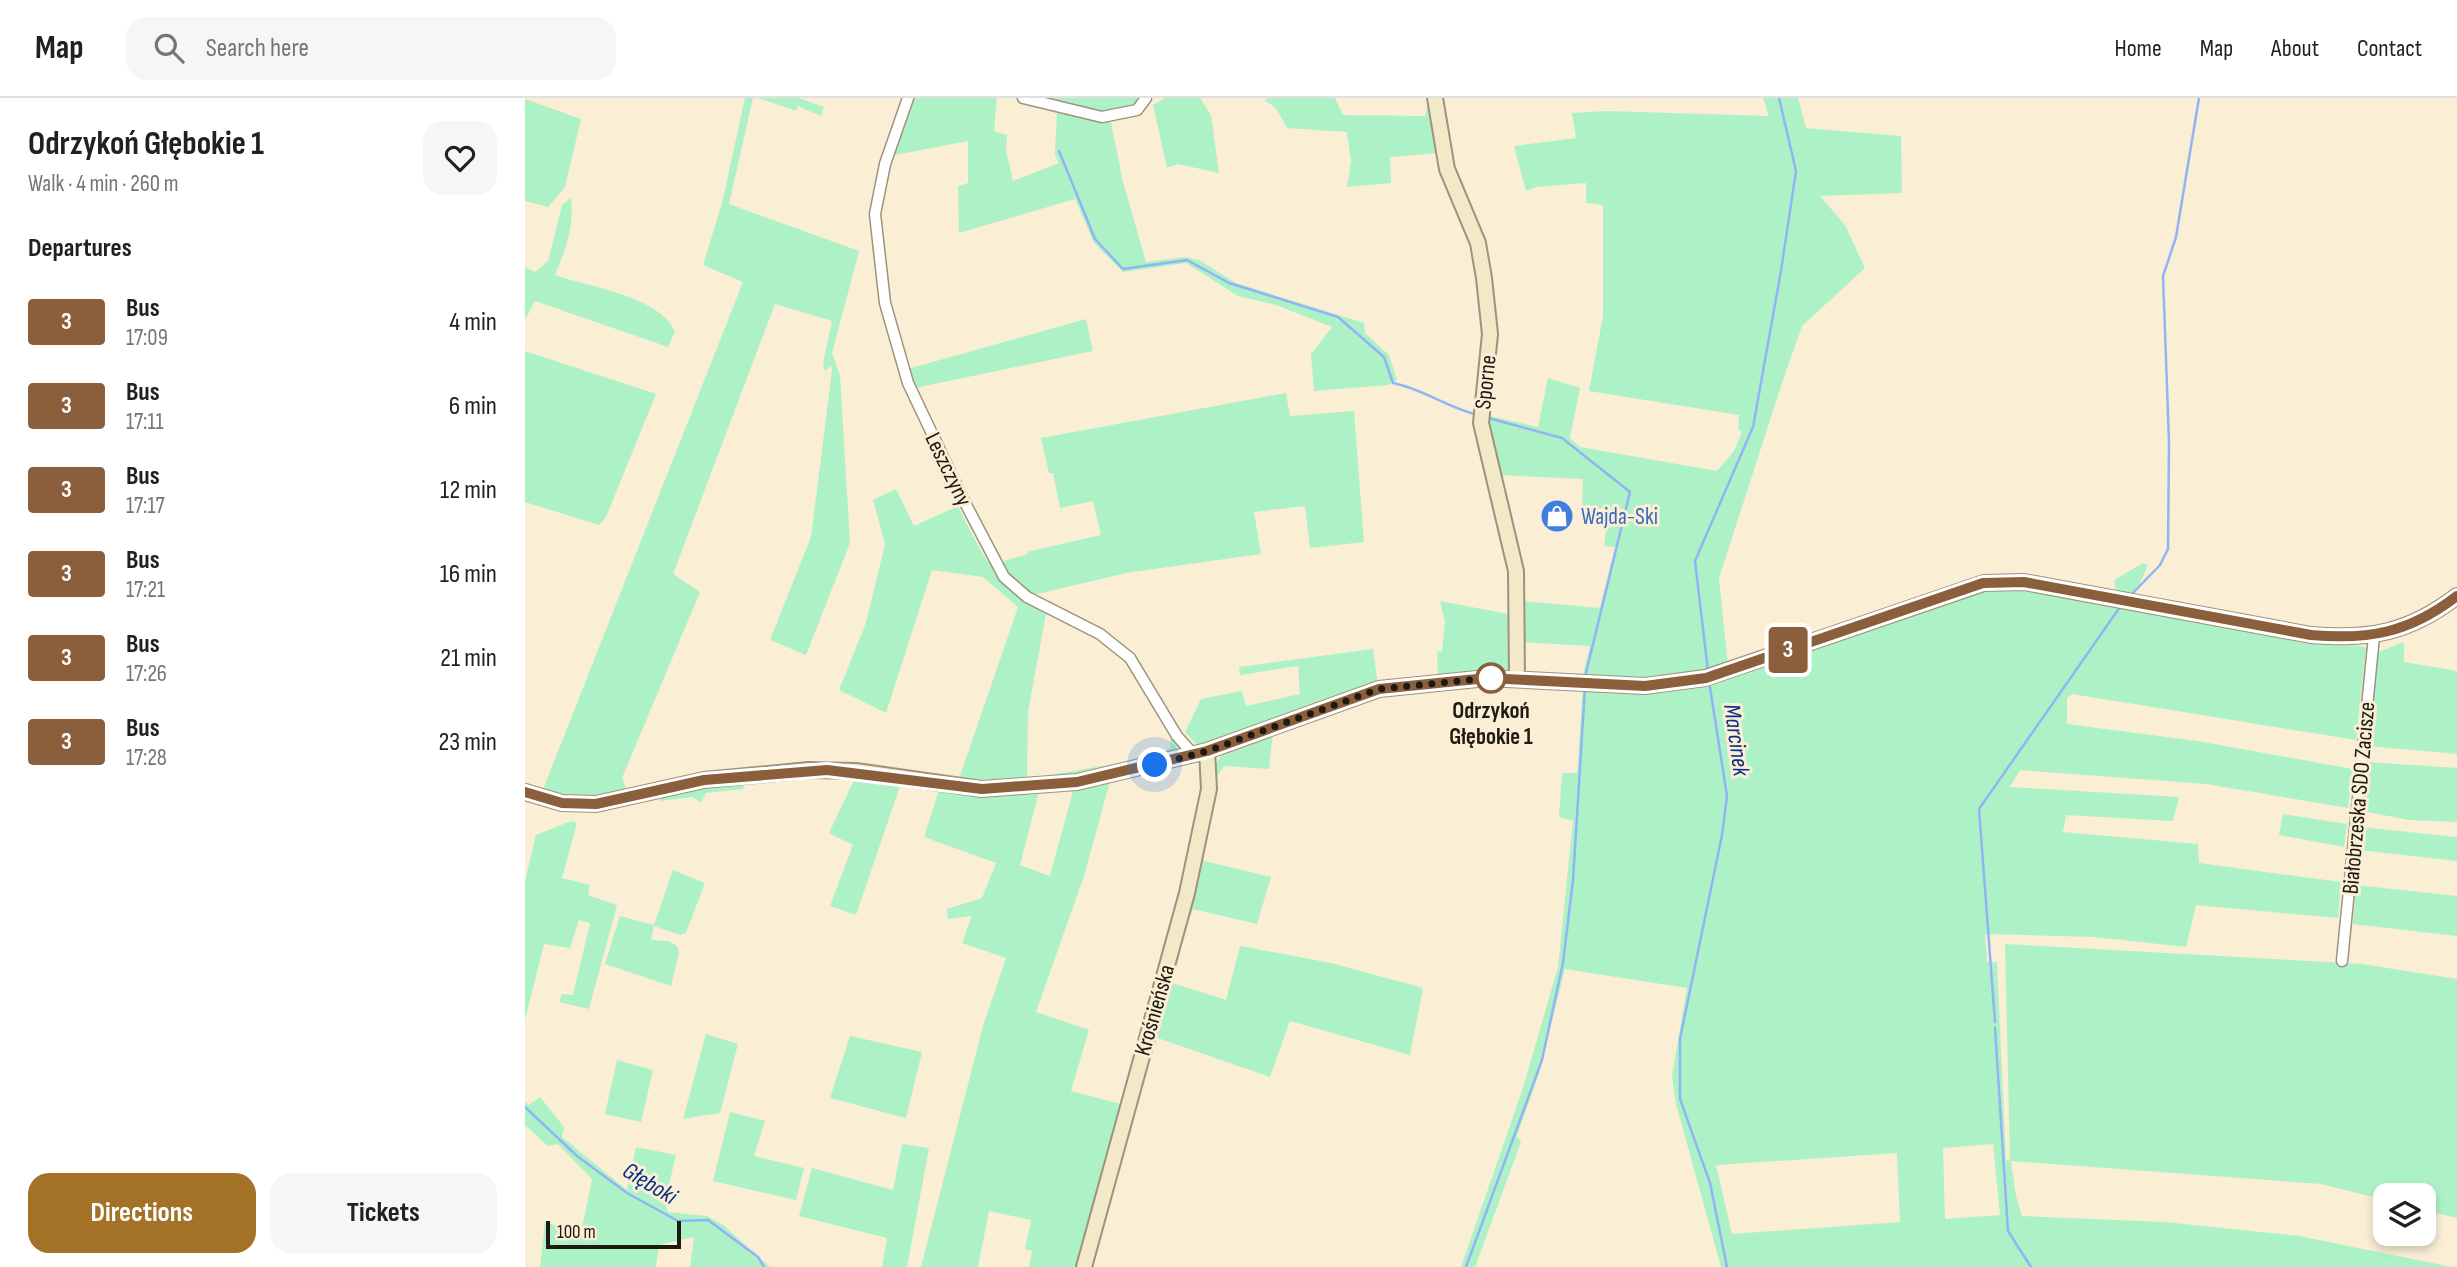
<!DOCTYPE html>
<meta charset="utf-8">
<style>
:root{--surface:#fff;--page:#f6f6f6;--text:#202124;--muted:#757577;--line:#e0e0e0;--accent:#a37227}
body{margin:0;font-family:"Sofia Sans Condensed",sans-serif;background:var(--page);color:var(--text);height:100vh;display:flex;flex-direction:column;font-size:26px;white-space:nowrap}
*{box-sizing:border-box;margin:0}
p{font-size:23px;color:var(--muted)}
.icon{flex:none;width:38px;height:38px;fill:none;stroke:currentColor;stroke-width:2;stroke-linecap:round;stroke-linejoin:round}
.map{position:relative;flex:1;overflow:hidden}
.side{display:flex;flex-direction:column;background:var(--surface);width:525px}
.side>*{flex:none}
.badge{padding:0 14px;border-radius:5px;font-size:24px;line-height:46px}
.fabs{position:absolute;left:1848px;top:1085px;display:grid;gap:14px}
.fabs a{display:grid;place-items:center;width:63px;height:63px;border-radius:14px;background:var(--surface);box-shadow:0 4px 10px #0003;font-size:35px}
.scale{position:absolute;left:21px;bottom:18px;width:135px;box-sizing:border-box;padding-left:7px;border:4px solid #1e1a11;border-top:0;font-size:19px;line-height:24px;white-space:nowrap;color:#1e1a11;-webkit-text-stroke:5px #faeed5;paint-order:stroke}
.you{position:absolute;width:35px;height:35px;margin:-18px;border:5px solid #fff;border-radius:50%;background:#1a73e8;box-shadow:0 0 0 10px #1a73e833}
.map>.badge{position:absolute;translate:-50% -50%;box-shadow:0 0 0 4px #fff}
h2{padding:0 28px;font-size:26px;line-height:63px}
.round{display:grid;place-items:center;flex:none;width:74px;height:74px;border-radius:21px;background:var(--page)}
.head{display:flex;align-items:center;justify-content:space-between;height:119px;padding:0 28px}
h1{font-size:33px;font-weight:700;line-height:52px}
.button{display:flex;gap:14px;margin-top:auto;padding:14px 28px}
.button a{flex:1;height:80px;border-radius:21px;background:var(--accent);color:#fff;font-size:28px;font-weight:700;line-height:80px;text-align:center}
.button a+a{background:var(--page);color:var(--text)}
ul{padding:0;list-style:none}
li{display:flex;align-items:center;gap:21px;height:84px;padding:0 28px}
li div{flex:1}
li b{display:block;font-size:26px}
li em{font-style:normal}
li .badge{min-width:77px;font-weight:700;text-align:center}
header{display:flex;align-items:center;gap:42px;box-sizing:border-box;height:98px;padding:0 35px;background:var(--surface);border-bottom:2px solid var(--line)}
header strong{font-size:33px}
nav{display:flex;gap:38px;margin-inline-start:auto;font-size:24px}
.search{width:490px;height:63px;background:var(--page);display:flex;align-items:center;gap:18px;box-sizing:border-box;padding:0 24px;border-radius:21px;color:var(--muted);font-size:26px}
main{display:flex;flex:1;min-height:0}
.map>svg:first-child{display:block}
.green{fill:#adf2c6;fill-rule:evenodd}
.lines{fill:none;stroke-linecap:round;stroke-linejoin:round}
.stream{stroke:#92b4f4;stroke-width:2.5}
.street-casing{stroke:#9e937c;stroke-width:13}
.secondary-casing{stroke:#9e937c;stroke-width:18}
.street{stroke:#fff;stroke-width:10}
.secondary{stroke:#f3e8c8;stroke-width:14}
.line-casing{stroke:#fff;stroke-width:16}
.line{stroke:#8b5e3c;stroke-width:10}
.walk{stroke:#1e1a11;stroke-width:7;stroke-dasharray:0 12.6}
.stop-dot{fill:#fff;stroke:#8b5e3c;stroke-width:3.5}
.labels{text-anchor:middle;stroke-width:6;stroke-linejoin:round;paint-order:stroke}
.street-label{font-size:23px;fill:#1e1a11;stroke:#faeed5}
.shop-label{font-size:23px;fill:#366cbe;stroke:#faeed5;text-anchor:start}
.stop-label{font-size:23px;font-weight:bold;fill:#1e1a11;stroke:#faeed5}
.water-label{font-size:24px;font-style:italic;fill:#082e88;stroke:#faeed5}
</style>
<header>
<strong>Map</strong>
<div class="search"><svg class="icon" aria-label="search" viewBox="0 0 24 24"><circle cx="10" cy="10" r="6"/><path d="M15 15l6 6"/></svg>Search here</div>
<nav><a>Home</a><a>Map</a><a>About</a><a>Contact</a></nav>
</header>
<main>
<section class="side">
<div class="head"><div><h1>Odrzykoń Głębokie 1</h1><p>Walk · 4 min · 260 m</p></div><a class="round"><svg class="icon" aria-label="heart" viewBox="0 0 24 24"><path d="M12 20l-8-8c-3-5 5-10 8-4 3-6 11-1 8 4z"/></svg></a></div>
<h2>Departures</h2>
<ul>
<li><span class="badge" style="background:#8b5e3c;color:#fff">3</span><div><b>Bus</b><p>17:09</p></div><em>4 min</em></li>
<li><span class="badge" style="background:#8b5e3c;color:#fff">3</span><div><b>Bus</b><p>17:11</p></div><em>6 min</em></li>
<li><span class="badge" style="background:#8b5e3c;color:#fff">3</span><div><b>Bus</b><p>17:17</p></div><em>12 min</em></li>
<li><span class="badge" style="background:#8b5e3c;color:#fff">3</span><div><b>Bus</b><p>17:21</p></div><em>16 min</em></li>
<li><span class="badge" style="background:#8b5e3c;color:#fff">3</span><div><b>Bus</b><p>17:26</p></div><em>21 min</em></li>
<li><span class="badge" style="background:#8b5e3c;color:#fff">3</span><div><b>Bus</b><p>17:28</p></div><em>23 min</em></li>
</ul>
<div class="button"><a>Directions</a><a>Tickets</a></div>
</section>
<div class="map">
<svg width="1932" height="1169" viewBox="0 0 1932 1169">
<rect width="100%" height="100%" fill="#faeed5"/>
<path class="green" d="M 220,0 L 228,0 L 204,106 L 334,153 L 307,255 L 315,278 L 325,445 L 281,557 L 245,542 L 286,439 L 307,272 L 306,268 L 300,273 L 298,265 L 307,223 L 250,206 L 148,476 L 175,494 L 97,680 L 103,696 L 58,702 L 17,694 L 218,184 L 178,167 L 197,105 Z
M 233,0 L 274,0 L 299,9 L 296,18 L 273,8 L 271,13 Z
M 389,0 L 472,0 L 469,33 L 482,37 L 481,52 L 488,83 L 534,65 L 530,56 L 532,12 L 586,24 L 598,84 L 621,164 L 660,159 L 674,162 L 711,185 L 839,225 L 840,235 L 864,257 L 872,282 L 863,287 L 789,293 L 786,256 L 807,229 L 751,207 L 713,198 L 661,165 L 598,174 L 569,145 L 550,101 L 434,135 L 433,88 L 443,85 L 443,43 L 365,58 Z
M 515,0 L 616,0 L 609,9 L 578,15 Z
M 640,0 L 675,0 L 686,17 L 694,75 L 653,66 L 642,70 L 628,7 Z
M 744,0 L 810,0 L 818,17 L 900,18 L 902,10 L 905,11 L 914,55 L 865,59 L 866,85 L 822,89 L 826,63 L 822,34 L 762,30 L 751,10 L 739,2 Z
M 1238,0 L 1273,0 L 1281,30 L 1376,38 L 1377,95 L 1295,98 L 1320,127 L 1340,170 L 1277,228 L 1258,282 L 1194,480 L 1203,568 C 1154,581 1107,582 1057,580 L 1065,548 L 995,544 L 997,503 L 1075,510 L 1090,449 L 1079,448 L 1084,411 L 1057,409 L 1058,381 L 973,377 L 961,317 L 1013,329 L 1023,280 L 1055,290 L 1045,340 L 1055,349 L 1192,373 L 1209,353 L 1217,334 L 1213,331 L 1214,317 L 1064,293 L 1078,218 L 1078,107 L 1061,105 L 1061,85 L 1011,89 L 1001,93 L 989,48 L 1051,40 L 1047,15 L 1082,13 L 1244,18 Z
M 0,1 L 56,21 L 40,89 L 23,109 L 0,103 Z
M 46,100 C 49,130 41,150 30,177 C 64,189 134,198 150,233 L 143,249 L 10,203 L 0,222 L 0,169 L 10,174 L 23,163 L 37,107 Z
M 561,221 L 568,253 L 390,290 L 383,271 Z
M 0,253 L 131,296 L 81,419 L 74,427 L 0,404 Z
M 761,295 L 765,318 L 829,313 L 839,444 L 785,450 L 780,408 L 729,414 L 736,456 L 601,475 L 508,497 L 476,469 L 479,463 L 503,456 L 502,454 L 576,437 L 568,403 L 535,410 L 528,375 L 524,375 L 516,340 Z
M 371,391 L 389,428 L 433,408 C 457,457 472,489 521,516 L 503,614 L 502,681 L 635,658 L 646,649 L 645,640 L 660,654 L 545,680 L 502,685 L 433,684 L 493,509 L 458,479 L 407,472 L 361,615 L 314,592 L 341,525 L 360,446 L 348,402 Z
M 1618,465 L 1623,467 L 1612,492 L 1604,499 L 1591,494 L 1589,482 Z
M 1477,487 L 1796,544 L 1836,548 L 1841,550 L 1831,642 L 1547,596 L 1542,600 L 1542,626 L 1672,643 L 1828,671 L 1823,710 L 1681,686 L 1495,672 L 1485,689 L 1654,699 L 1648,723 L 1541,717 L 1538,734 L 1673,746 L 1674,765 L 1816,784 L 1813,820 L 1671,807 L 1661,849 L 1569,839 L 1460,836 L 1462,864 L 1472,864 L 1481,1063 L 1485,1062 L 1480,846 L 1837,866 L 1932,881 L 1932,1120 L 1899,1112 L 1899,1097 L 1860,1097 L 1860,1102 L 1796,1086 L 1486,1063 L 1491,1098 L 1497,1118 L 1640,1124 L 1774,1138 L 1927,1169 L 1196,1169 L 1151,1006 L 1147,977 L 1162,890 L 1040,871 L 1014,975 L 992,1038 L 996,1044 L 950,1169 L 936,1169 L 998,990 L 1033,869 L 1048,723 L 1034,719 L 1037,675 L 1052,675 L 1058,588 L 1131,593 L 1433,497 ZM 1468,1046 L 1475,1117 L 1420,1121 L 1418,1050 ZM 1372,1055 L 1375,1124 L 1207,1136 L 1191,1067 Z
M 915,503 L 988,517 L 989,565 L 980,576 L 913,579 L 912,553 L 917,554 L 920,523 Z
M 1879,544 L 1879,564 L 1932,573 L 1932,656 L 1844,648 L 1853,554 Z
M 848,551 L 853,587 L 801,602 L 674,649 L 660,634 L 676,601 L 717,593 L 721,608 L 775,596 L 773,568 L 715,577 L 714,569 Z
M 748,635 L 744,671 L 699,668 L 692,679 L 690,667 L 700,653 Z
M 1842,664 L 1932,670 L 1932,724 L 1884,722 L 1837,713 Z
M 330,680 L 375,688 L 331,817 L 305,808 L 328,747 L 304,735 Z
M 585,683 L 560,775 L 511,914 L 564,932 L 546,993 L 595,1006 L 552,1169 L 504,1169 L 507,1153 L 500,1151 L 506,1122 L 464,1113 L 453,1169 L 396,1169 L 458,928 L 481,860 L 437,845 L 447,818 L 423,821 L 422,811 L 457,800 L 471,765 L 399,739 L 414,692 L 475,697 L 514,694 L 495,767 L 525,778 L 548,693 Z
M 220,684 L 218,691 L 181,695 L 176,705 L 168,699 L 135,703 L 139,695 Z
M 1758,716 L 1822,726 L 1819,749 L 1754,737 Z
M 46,723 L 52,725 L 37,780 L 65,787 L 63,797 L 92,807 L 64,911 L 34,904 L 37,896 L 48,897 L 65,825 L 54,822 L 45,850 L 19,846 L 0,922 L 0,783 L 11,737 Z
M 1836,729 L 1932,739 L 1932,763 L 1834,752 Z
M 675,762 L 746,779 L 732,826 L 668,811 L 659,835 L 657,833 Z
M 148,772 L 180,785 L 161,835 L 155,837 L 129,828 L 126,842 L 144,843 L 152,848 L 154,855 L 146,888 L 80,866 L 95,818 L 129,827 Z
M 1831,787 L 1932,798 L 1932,838 L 1828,826 Z
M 715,848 L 806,865 L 898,890 L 885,957 L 765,923 L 745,979 L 627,938 L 648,885 L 701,902 Z
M 181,936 L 213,946 L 195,1015 L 158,1021 Z
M 325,938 L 397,954 L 381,1020 L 305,1000 Z
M 92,962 L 128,972 L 116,1024 L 80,1016 Z
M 15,999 L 39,1029 L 37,1039 L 102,1092 L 111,1049 L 151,1057 L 140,1104 L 143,1114 L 182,1118 L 198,1127 L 245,1169 L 165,1169 L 169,1139 L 134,1147 L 131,1169 L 15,1169 L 20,1124 L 56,1135 L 67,1081 L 33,1046 L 23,1048 L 0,1027 L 0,1004 L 4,1007 Z
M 205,1014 L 240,1023 L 229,1058 L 279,1070 L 271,1102 L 188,1083 Z
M 377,1046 L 404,1050 L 382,1169 L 357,1169 L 362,1140 L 274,1118 L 287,1070 L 368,1092 Z"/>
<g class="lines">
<path class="stream" d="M 534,53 L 570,141 L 598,171 L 662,162 L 704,185 L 813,219 L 859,259 L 868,285 C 899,291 922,310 953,317
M 963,320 L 1037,340 L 1105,394 L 1060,579
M 1606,497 L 1635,467 L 1643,451 L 1644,344 L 1638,178 L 1651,139 L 1674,0
M 1183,573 L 1170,463 L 1228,329 L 1256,173 L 1271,73 L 1254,0
M 1184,583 L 1202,698 L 1197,737 L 1155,941 L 1155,1001 L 1185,1085 L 1202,1169
M 1470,924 L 1454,711 L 1595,509
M 1470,930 L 1483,1133 L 1506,1169
M 0,1009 L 52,1058 L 102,1095 L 153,1123 L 183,1122 L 233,1159 L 239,1169
M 941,1169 L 1017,962 L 1038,865 L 1048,782 L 1060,590"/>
<defs>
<path id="street" d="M 383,0 L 360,66 L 350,116 L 360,205 L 383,285 L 438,401 L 479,479 L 502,499 L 575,536 L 605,560 L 652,638 L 669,657
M 498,0 L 577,19 L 612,12 L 621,0
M 1817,863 L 1849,538"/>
<path id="secondary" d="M 910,0 L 922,71 L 953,145 L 959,180 L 965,236 L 956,325 L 991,473 L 992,580
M 0,694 L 37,705 L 71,706 L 179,682 L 284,672 L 331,673 L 457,691 L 552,684 L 682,653 L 854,591 L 962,580 L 1120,588 L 1180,580 L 1459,485 L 1499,484 L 1786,537 C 1844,542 1884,535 1932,498
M 559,1169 L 662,795 L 684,691 L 682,653"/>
</defs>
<use href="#street" class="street-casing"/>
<use href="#secondary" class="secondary-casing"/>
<use href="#street" class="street"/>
<use href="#secondary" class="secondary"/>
</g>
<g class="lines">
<defs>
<path id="line" d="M 0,694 L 37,705 L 71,706 L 179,682 L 302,672 L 457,691 L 552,684 L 682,653 L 854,591 L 962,580 L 1120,588 L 1181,580 L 1458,485 L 1499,484 L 1786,537 C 1844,542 1884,535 1932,498"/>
</defs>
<use href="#line" class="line-casing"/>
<use href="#line" class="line"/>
<path class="walk" d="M 630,667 L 682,653 L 854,591 L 966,580"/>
</g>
<defs>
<symbol id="shop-disc" viewBox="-11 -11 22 22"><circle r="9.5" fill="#3f7fe0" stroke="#faeed5"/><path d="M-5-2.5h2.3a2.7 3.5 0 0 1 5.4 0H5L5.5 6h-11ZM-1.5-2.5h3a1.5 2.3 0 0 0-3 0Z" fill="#fff"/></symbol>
</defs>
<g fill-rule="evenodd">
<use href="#shop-disc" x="1013" y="399" width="38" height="38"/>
</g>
<circle class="stop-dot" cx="966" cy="580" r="14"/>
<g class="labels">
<g class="street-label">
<text transform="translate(960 284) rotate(-84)" y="8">Sporne</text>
<text transform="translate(424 371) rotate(64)" y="8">Leszczyny</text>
<text transform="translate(1833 700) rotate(-85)" y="8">Białobrzeska SDO Zacisze</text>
<text transform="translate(629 912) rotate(-74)" y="8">Krośnieńska</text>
</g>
<g class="shop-label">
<text x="1056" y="426">Wajda-Ski</text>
</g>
<g class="stop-label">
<text x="966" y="620">Odrzykoń<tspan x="966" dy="26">Głębokie 1</tspan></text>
</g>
<g class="water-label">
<text transform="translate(1212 642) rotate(82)" y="8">Marcinek</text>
<text transform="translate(125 1085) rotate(31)" y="8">Głęboki</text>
</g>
</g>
</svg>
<div class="fabs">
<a><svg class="icon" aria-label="layers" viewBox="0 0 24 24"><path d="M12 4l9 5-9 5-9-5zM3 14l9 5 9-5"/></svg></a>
</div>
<div class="scale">100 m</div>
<div class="you" style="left:630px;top:667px"></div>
<b class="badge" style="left:1263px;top:552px;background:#8b5e3c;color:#fff">3</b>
</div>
</main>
